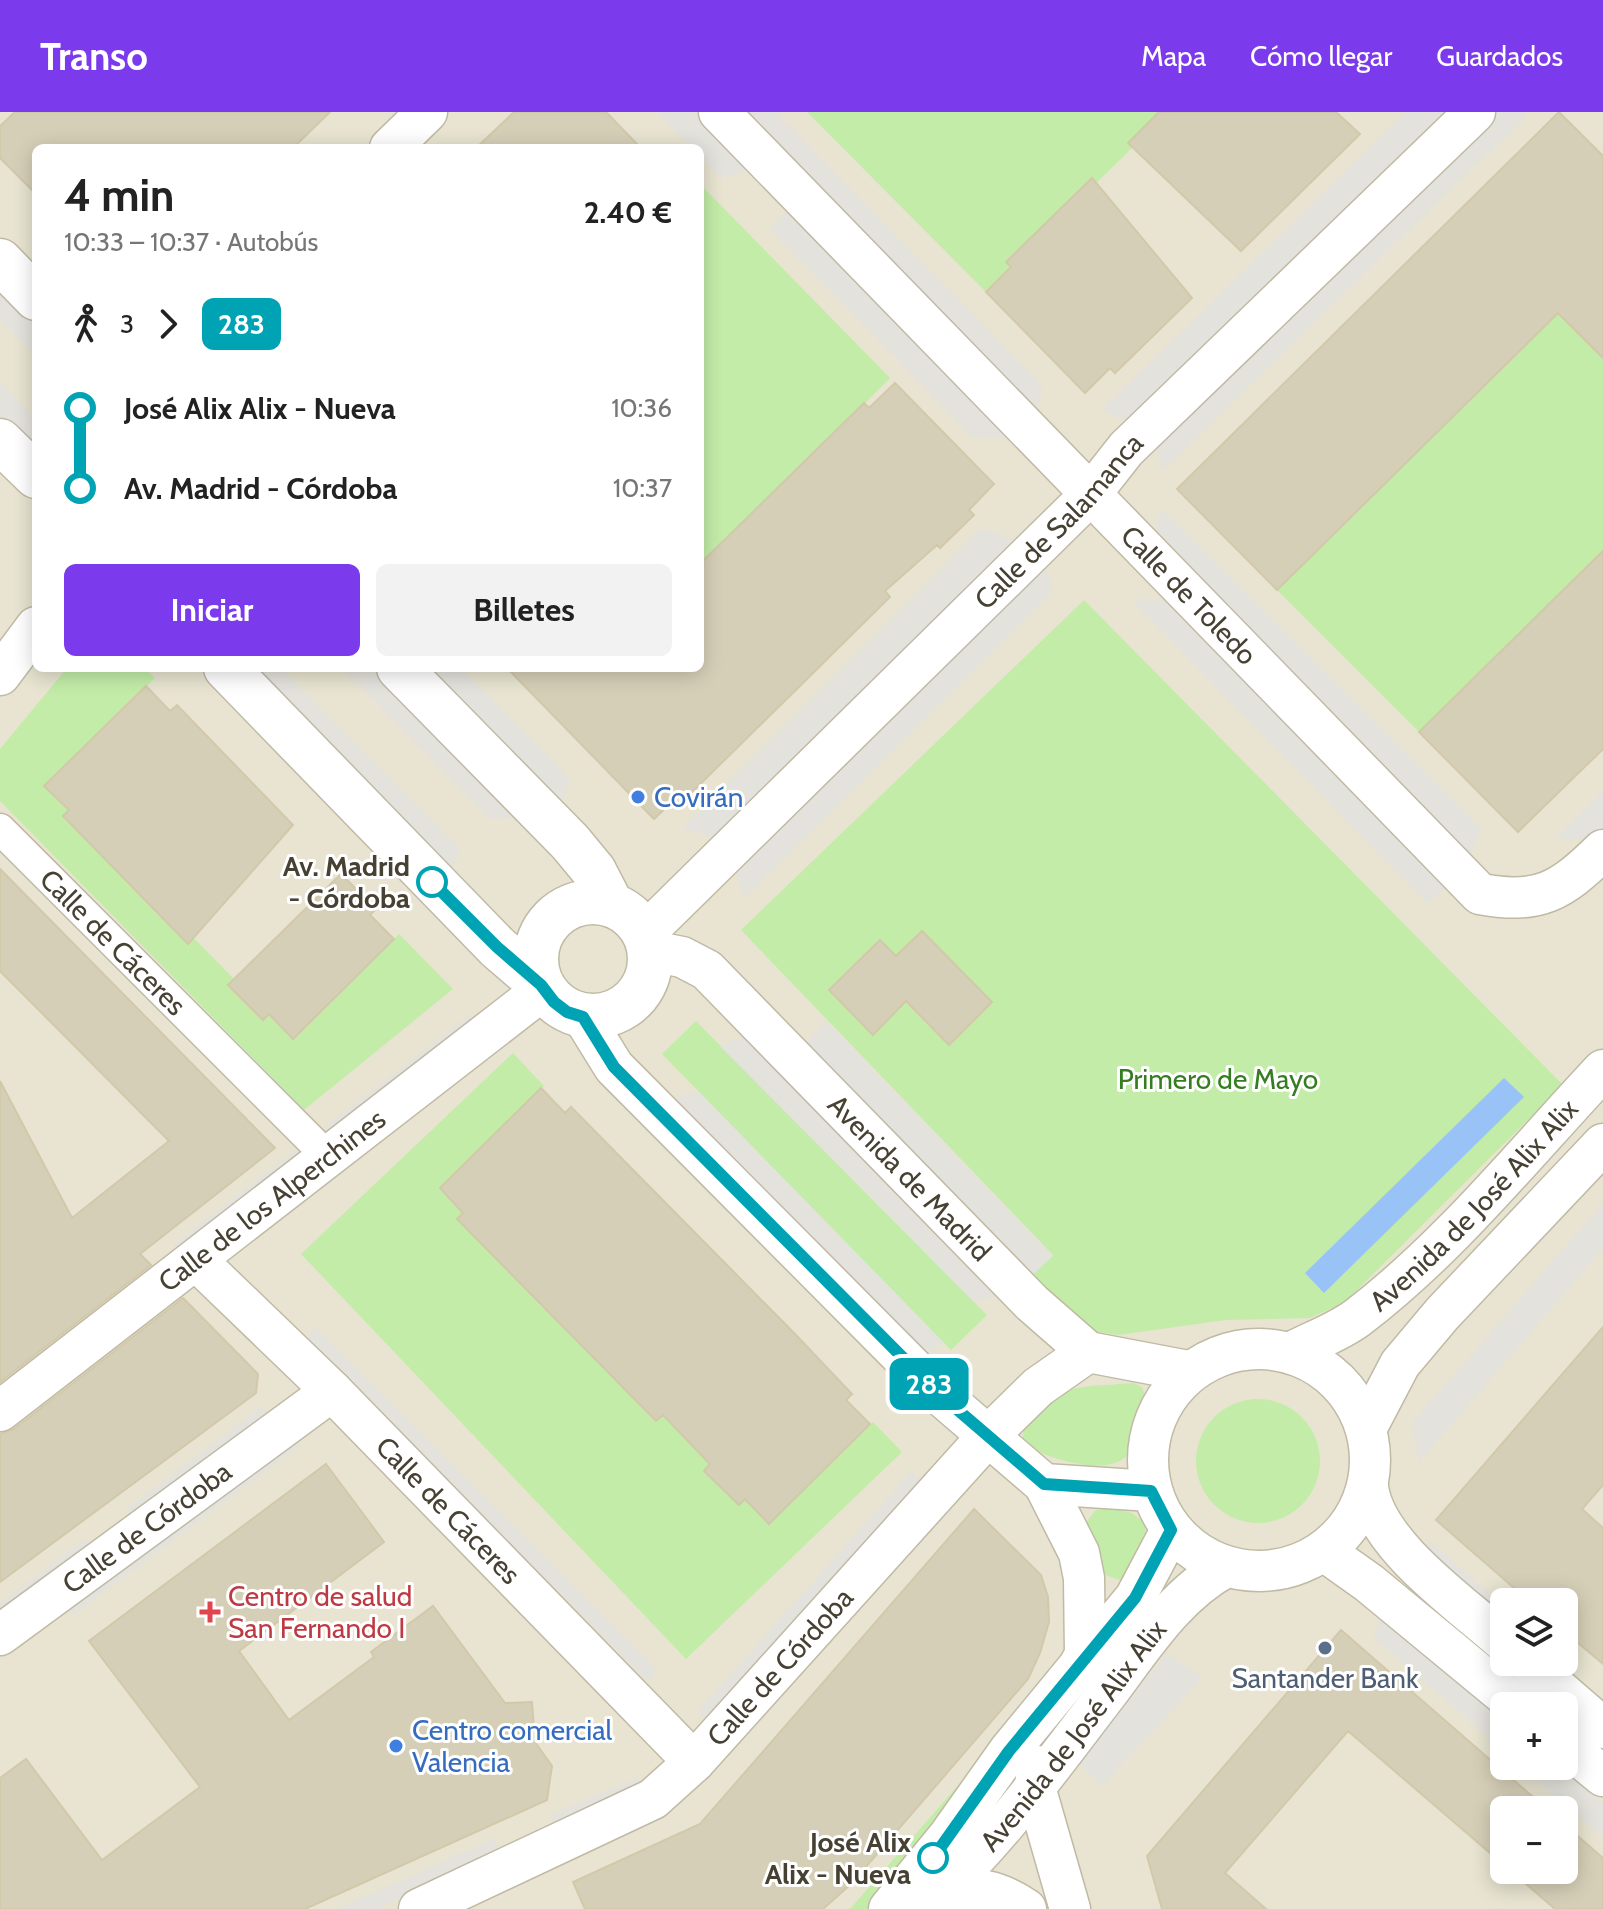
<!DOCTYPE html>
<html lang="es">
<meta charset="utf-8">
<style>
:root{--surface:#fff;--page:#f2f2f2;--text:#222;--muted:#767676;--accent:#7c3aed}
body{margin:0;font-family:Cabin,sans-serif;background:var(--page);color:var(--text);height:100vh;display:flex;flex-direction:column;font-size:30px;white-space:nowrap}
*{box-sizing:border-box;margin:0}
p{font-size:26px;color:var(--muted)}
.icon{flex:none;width:44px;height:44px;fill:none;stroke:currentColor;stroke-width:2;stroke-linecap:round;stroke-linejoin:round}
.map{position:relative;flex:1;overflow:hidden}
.panel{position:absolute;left:32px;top:32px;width:672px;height:528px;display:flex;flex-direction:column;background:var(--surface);border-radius:12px;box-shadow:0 4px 20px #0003}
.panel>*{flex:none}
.badge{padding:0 16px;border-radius:12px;font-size:28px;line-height:52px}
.fabs{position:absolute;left:1490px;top:1476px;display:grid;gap:16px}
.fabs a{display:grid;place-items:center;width:88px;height:88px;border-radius:12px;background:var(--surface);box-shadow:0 4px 20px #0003;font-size:40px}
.map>.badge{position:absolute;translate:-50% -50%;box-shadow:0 0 0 4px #fff}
.legs{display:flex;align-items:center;gap:12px;height:88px;padding:0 32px;font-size:26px}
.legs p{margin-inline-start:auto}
.headline{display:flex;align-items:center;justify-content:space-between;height:136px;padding:0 32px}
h1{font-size:44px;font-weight:700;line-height:60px}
.action{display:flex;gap:16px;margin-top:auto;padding:16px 32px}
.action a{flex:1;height:92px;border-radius:12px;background:var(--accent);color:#fff;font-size:32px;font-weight:700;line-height:92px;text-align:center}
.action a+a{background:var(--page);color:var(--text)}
ul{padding:0 32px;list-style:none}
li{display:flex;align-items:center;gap:28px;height:80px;font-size:30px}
li i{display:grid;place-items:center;width:12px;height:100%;margin:0 10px;background:currentColor}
li i::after{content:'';width:20px;height:20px;margin:-10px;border:6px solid;border-radius:50%;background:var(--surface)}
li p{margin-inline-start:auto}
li:first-child i{background:linear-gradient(#0000 50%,currentColor 0)}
li:last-child i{background:linear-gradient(currentColor 50%,#0000 0)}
header{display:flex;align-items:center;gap:48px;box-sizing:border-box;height:112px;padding:0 40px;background:var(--accent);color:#fff}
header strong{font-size:38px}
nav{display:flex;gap:44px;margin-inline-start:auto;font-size:28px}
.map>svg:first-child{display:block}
.residential{fill:#e8e4d1;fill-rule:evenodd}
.green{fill:#c3eca8}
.parking{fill:#e3e2dc}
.water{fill:#99c3f7}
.building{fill:#d6cfb8;stroke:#d2c8aa;stroke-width:2}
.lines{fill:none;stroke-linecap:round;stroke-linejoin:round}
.pedestrian-casing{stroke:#c0baa5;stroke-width:33}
.minor-casing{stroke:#c0baa5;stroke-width:43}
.tertiary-casing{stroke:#c0baa5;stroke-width:47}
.pedestrian{stroke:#fff;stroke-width:30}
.minor{stroke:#fff;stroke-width:40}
.tertiary{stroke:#fff;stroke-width:44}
.line-1-casing{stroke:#fff;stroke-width:18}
.line-1{stroke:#00a3b4;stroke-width:12}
.shop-dot{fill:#3f7fe0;stroke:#fff;stroke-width:3}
.stop-1-dot{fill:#fff;stroke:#00a3b4;stroke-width:4}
.health-dot{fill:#e0444e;stroke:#fff;stroke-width:3}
.service-dot{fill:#5c6f8a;stroke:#fff;stroke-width:3}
.labels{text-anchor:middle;stroke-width:6;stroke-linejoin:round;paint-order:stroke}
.street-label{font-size:28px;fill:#464133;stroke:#fff}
.shop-label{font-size:28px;fill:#366cbe;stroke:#fff;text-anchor:start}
.stop-label{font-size:28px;font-weight:bold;fill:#464133;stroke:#fff;text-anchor:end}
.park-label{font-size:28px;fill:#367d21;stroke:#fff}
.health-label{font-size:28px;fill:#be3a42;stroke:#fff;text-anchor:start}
.service-label{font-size:28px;fill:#4e5e75;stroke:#fff}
</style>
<header>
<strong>Transo</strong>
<nav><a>Mapa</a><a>Cómo llegar</a><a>Guardados</a></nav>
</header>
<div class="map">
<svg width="1603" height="1797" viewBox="0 0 1603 1797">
<rect width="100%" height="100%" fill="#f4f1e3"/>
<path class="residential" d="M 0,0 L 1603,0 L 1603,1797 L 0,1797 ZM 36,36 L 700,36 L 700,556 L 36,556 ZM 1504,1490 L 1564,1490 L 1564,1550 L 1504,1550 ZM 1504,1594 L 1564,1594 L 1564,1654 L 1504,1654 ZM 1504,1698 L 1564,1698 L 1564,1758 L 1504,1758 Z"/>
<path class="green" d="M 807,0 L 1159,0 L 1131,27 L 1136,32 L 1088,79 L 1083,75 L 1006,149 L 1011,155 L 986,180 Z
M 700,72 L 890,266 L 700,459 Z
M 1558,201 L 1603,246 L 1603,439 L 1419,620 L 1277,478 Z
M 1084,488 L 1563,973 L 1345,1190 L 1310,1206 L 1226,1208 L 1118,1223 L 1093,1219 L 1029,1166 L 1053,1143 L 741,818 Z
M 67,556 L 145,556 L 155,566 L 45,674 L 69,698 L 63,704 L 179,824 L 186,818 L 234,867 L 228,873 L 262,908 L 269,902 L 292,926 L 399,822 L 453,877 L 304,998 L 0,689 L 0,637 Z
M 696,909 L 987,1203 L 951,1238 L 662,942 Z
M 513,941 L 544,974 L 440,1077 L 463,1101 L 458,1107 L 655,1309 L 662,1303 L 710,1352 L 705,1359 L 738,1393 L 745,1387 L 769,1412 L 873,1310 L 902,1340 L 686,1547 L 301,1142 Z
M 1133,1271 L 1142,1275 C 1148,1286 1141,1299 1138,1311 C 1135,1321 1134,1334 1128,1342 C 1110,1367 1042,1346 1022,1330 L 1024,1314 C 1064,1268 1079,1276 1133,1271 Z
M1196 1349a62 62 0 1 1 124 0a62 62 0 1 1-124 0Z
M 1112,1396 L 1132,1401 L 1146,1412 L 1144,1434 L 1129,1471 L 1093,1459 L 1087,1409 L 1096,1398 Z
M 968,1662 L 873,1797 L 850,1797 Z"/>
<path class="parking" d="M 657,0 L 700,0 L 755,57 L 721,66 L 700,44 L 700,36 L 692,36 Z
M 736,0 L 776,0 L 1042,274 L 1035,306 Z
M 1406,0 L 1445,0 L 1131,311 L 1101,298 Z
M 1493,0 L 1524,0 L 1525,5 L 1162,359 L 1155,327 Z
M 792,94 L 1017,325 L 973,326 L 769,116 Z
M 0,167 L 36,204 L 36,244 L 0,208 Z
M 0,270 L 36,308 L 36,348 L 0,311 Z
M 1161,396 L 1481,716 L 1469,747 L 1154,432 Z
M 981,417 L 1021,430 L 714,726 L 682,716 Z
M 1046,451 L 1052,480 L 744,786 L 734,754 Z
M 1168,486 L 1451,771 L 1427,791 L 1132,489 Z
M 241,556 L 281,556 L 459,737 L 449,768 Z
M 342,556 L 378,556 L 523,705 L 490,707 Z
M 421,556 L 461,556 L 570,667 L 560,696 Z
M 1603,679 L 1603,720 L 1593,730 L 1556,725 Z
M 470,902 L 478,912 L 182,1142 L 174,1132 Z
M 827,909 L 1053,1144 L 1029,1166 L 801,935 Z
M 752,921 L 1009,1181 L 974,1190 L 720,934 Z
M 698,979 L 944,1231 L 920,1245 L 668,988 Z
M 1603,1091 L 1603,1137 L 1419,1350 L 1412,1311 Z
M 316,1216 L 657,1559 L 647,1569 L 306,1225 Z
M 263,1294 L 270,1304 L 132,1408 L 125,1398 Z
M 293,1324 L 301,1333 L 73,1503 L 66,1494 Z
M 911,1360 L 922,1370 L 709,1609 L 698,1599 Z
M 85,1427 L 91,1435 L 0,1504 L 0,1491 Z
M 1430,1429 L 1504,1494 L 1504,1513 L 1420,1440 Z
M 1383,1499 L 1504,1605 L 1504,1639 L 1374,1526 Z
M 1166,1542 L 1203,1565 L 1102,1674 L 1077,1650 Z
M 1521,1654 L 1560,1654 L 1603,1692 L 1603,1726 Z
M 638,1665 L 644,1677 L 555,1716 L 550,1703 Z
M 494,1727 L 501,1741 L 377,1797 L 337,1797 Z"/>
<path class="water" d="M 1504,966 L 1524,985 L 1324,1181 L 1305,1161 Z"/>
<path class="building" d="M 15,0 L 330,0 L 293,36 L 36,36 L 36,82 L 0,46 L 0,14 Z
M 514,0 L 606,0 L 641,36 L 476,36 Z
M 1159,0 L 1336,0 L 1360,22 L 1241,139 L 1128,31 Z
M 1559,0 L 1603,44 L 1603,246 L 1558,201 L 1277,478 L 1177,377 Z
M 1092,66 L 1192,186 L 1115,261 L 1110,256 L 1085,281 L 986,180 L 1011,155 L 1006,150 Z
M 895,271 L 994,372 L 969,398 L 974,403 L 940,436 L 937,433 L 885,479 L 890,485 L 807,567 L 688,684 L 683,679 L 654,707 L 507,556 L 700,556 L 700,452 L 864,291 L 869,296 Z
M 1603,439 L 1603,637 L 1518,720 L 1419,620 Z
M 146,574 L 170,599 L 177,593 L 293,713 L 188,832 L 63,704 L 69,698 L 44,674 Z
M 0,757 L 275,1036 L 140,1142 L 151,1153 L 0,1270 L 0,969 L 72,1106 L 169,1029 L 0,859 Z
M 341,762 L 376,797 L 370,803 L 394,827 L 293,927 L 269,902 L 263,908 L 228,873 Z
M 922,819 L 992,890 L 949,933 L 906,889 L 873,923 L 829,878 L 880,828 L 896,844 Z
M 541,976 L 565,1001 L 571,995 L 796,1223 L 852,1282 L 846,1288 L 870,1312 L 769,1412 L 745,1387 L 739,1393 L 704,1359 L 710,1352 L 663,1303 L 656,1309 L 457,1107 L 463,1101 L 440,1076 Z
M 183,1186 L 258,1262 L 256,1281 L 0,1470 L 0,1322 L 14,1317 Z
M 1603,1215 L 1603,1373 L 1582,1397 L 1603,1416 L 1603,1552 L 1564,1519 L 1564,1490 L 1530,1490 L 1436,1408 Z
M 326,1352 L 384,1430 L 239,1539 L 289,1608 L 374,1545 L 371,1540 L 433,1494 L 505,1591 L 532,1590 L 535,1630 L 552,1654 L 547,1688 L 305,1797 L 0,1797 L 0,1666 L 26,1647 L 102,1748 L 200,1675 L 89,1529 Z
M 974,1397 L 1041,1463 L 1048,1485 L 1049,1510 L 1040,1541 L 1028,1567 L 852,1771 L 823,1797 L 585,1797 L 573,1770 L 700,1712 Z
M 1341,1518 L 1548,1698 L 1504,1698 L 1504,1753 L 1348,1619 L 1225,1761 L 1266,1797 L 1162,1797 L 1147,1744 Z
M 1564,1712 L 1603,1746 L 1603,1797 L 1555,1797 L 1510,1758 L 1564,1758 Z"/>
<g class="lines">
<defs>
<g id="pedestrian">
<path id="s1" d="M 0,717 L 329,1046"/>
</g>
<g id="minor">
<path id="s2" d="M 719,0 L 1480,782 C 1540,793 1561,779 1603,738"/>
<path d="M 390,36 L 427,0"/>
<path d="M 0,563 L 36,515"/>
<path id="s3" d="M 645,821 L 1089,384 L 1126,337 L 1475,0"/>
<path id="s4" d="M 651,839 L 682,845 L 707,858 L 1032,1191 L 1088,1240 L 1188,1259"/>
<path d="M 583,905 L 614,955 L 938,1281 L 1044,1372 L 1151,1379"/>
<path id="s5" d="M 197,1149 L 332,1279 L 694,1650"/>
<circle cx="1259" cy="1348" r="111"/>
<path id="s6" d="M 1292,1240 C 1313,1229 1338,1220 1357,1206 C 1449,1136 1524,1042 1603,958"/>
<path id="s7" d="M 0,1299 L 544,877"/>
<path d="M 1366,1317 L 1400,1252 L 1442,1202 L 1603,1032"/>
<path d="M 1044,1372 L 1079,1441 L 1084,1466 L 1085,1543 L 1081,1550"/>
<path d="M 1368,1375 C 1375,1433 1462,1492 1504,1530"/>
<path d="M 1324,1439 L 1369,1471 L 1518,1594"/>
<path id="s8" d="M 0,1523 L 332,1279"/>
<path d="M 1527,1550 L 1603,1616"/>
<path d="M 1564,1632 L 1603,1664"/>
<path d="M 1037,1654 L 1035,1675 L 1070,1797"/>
<path d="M 943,1780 C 976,1774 998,1778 1026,1797"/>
<path id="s9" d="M 419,1797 L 653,1687 L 694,1650 L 987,1325 L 1038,1275 L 1088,1240"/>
<path d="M 889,1797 L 948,1725 L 1009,1639 L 1135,1486 L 1171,1418"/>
<path id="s10" d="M 923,1797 C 993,1736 1049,1657 1106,1583 C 1141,1537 1174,1483 1226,1455"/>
</g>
<path id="tertiary" d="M 0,149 L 36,186
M 0,329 L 36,364
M 226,556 L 497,835 L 541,873
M 399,556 L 570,730 L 594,759 L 611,792
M536 847a57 57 0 1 1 114 0a57 57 0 1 1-114 0Z"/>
</defs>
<use href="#pedestrian" class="pedestrian-casing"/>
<use href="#minor" class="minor-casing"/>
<use href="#tertiary" class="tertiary-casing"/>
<use href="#pedestrian" class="pedestrian"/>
<use href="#minor" class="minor"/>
<use href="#tertiary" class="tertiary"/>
</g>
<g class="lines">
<defs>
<path id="line-1" d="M 432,770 L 497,835 L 541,873 L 554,890 L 567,900 L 583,905 L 614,955 L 938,1281 L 1044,1372 L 1151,1379 L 1171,1418 L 1135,1486 L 1009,1639 L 933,1746"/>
</defs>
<use href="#line-1" class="line-1-casing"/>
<use href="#line-1" class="line-1"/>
</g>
<g class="shop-dot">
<circle cx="638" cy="685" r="8"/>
<circle cx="396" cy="1634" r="8"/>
</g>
<g class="stop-1-dot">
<circle cx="432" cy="770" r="14"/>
<circle cx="933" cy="1746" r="14"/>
</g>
<path class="health-dot" d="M206 1488h8v8h8v8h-8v8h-8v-8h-8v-8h8z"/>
<circle class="service-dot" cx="1325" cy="1536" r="8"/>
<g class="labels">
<g class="street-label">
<text dy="10" stroke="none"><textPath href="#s3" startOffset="584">Calle de Salamanca</textPath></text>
<text dy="10" stroke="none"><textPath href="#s2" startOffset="674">Calle de Toledo</textPath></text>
<text dy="10" stroke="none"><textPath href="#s1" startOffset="160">Calle de Cáceres</textPath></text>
<text dy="10" stroke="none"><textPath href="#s4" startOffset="350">Avenida de Madrid</textPath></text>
<text dy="10" stroke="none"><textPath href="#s7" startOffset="344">Calle de los Alperchines</textPath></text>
<text dy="10" stroke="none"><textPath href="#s6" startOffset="236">Avenida de José Alix Alix</textPath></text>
<text dy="10" stroke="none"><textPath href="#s5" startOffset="354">Calle de Cáceres</textPath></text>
<text dy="10" stroke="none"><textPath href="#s8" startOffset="182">Calle de Córdoba</textPath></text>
<text dy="10" stroke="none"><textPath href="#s9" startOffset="442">Calle de Córdoba</textPath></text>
<text dy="10" stroke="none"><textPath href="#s10" startOffset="230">Avenida de José Alix Alix</textPath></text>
</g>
<g class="shop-label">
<text x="654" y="695">Covirán</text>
<text x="412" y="1628">Centro comercial<tspan x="412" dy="32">Valencia</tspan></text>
</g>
<g class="stop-label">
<text x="410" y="764">Av. Madrid<tspan x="410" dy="32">- Córdoba</tspan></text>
<text x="911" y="1740">José Alix<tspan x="911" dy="32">Alix - Nueva</tspan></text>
</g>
<g class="park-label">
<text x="1218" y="977">Primero de Mayo</text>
</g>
<g class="health-label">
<text x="228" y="1494">Centro de salud<tspan x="228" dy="32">San Fernando I</tspan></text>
</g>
<g class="service-label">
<text x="1325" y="1576">Santander Bank</text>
</g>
</g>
</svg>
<div class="fabs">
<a><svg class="icon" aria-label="layers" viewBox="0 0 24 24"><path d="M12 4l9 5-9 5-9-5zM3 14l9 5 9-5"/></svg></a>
<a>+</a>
<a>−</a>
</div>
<b class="badge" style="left:929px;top:1272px;background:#00a3b4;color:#fff">283</b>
<section class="panel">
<div class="headline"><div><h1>4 min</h1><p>10:33 – 10:37 · Autobús</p></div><b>2.40 €</b></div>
<div class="legs"><svg class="icon" aria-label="walk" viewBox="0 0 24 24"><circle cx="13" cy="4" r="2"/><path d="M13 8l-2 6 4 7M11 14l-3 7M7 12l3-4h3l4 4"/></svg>3<svg class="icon" aria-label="forward" viewBox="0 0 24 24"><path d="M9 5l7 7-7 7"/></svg><b class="badge" style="background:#00a3b4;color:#fff">283</b></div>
<ul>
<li><i style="color:#00a3b4"></i><b>José Alix Alix - Nueva</b><p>10:36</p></li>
<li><i style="color:#00a3b4"></i><b>Av. Madrid - Córdoba</b><p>10:37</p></li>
</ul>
<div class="action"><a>Iniciar</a><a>Billetes</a></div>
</section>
</div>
